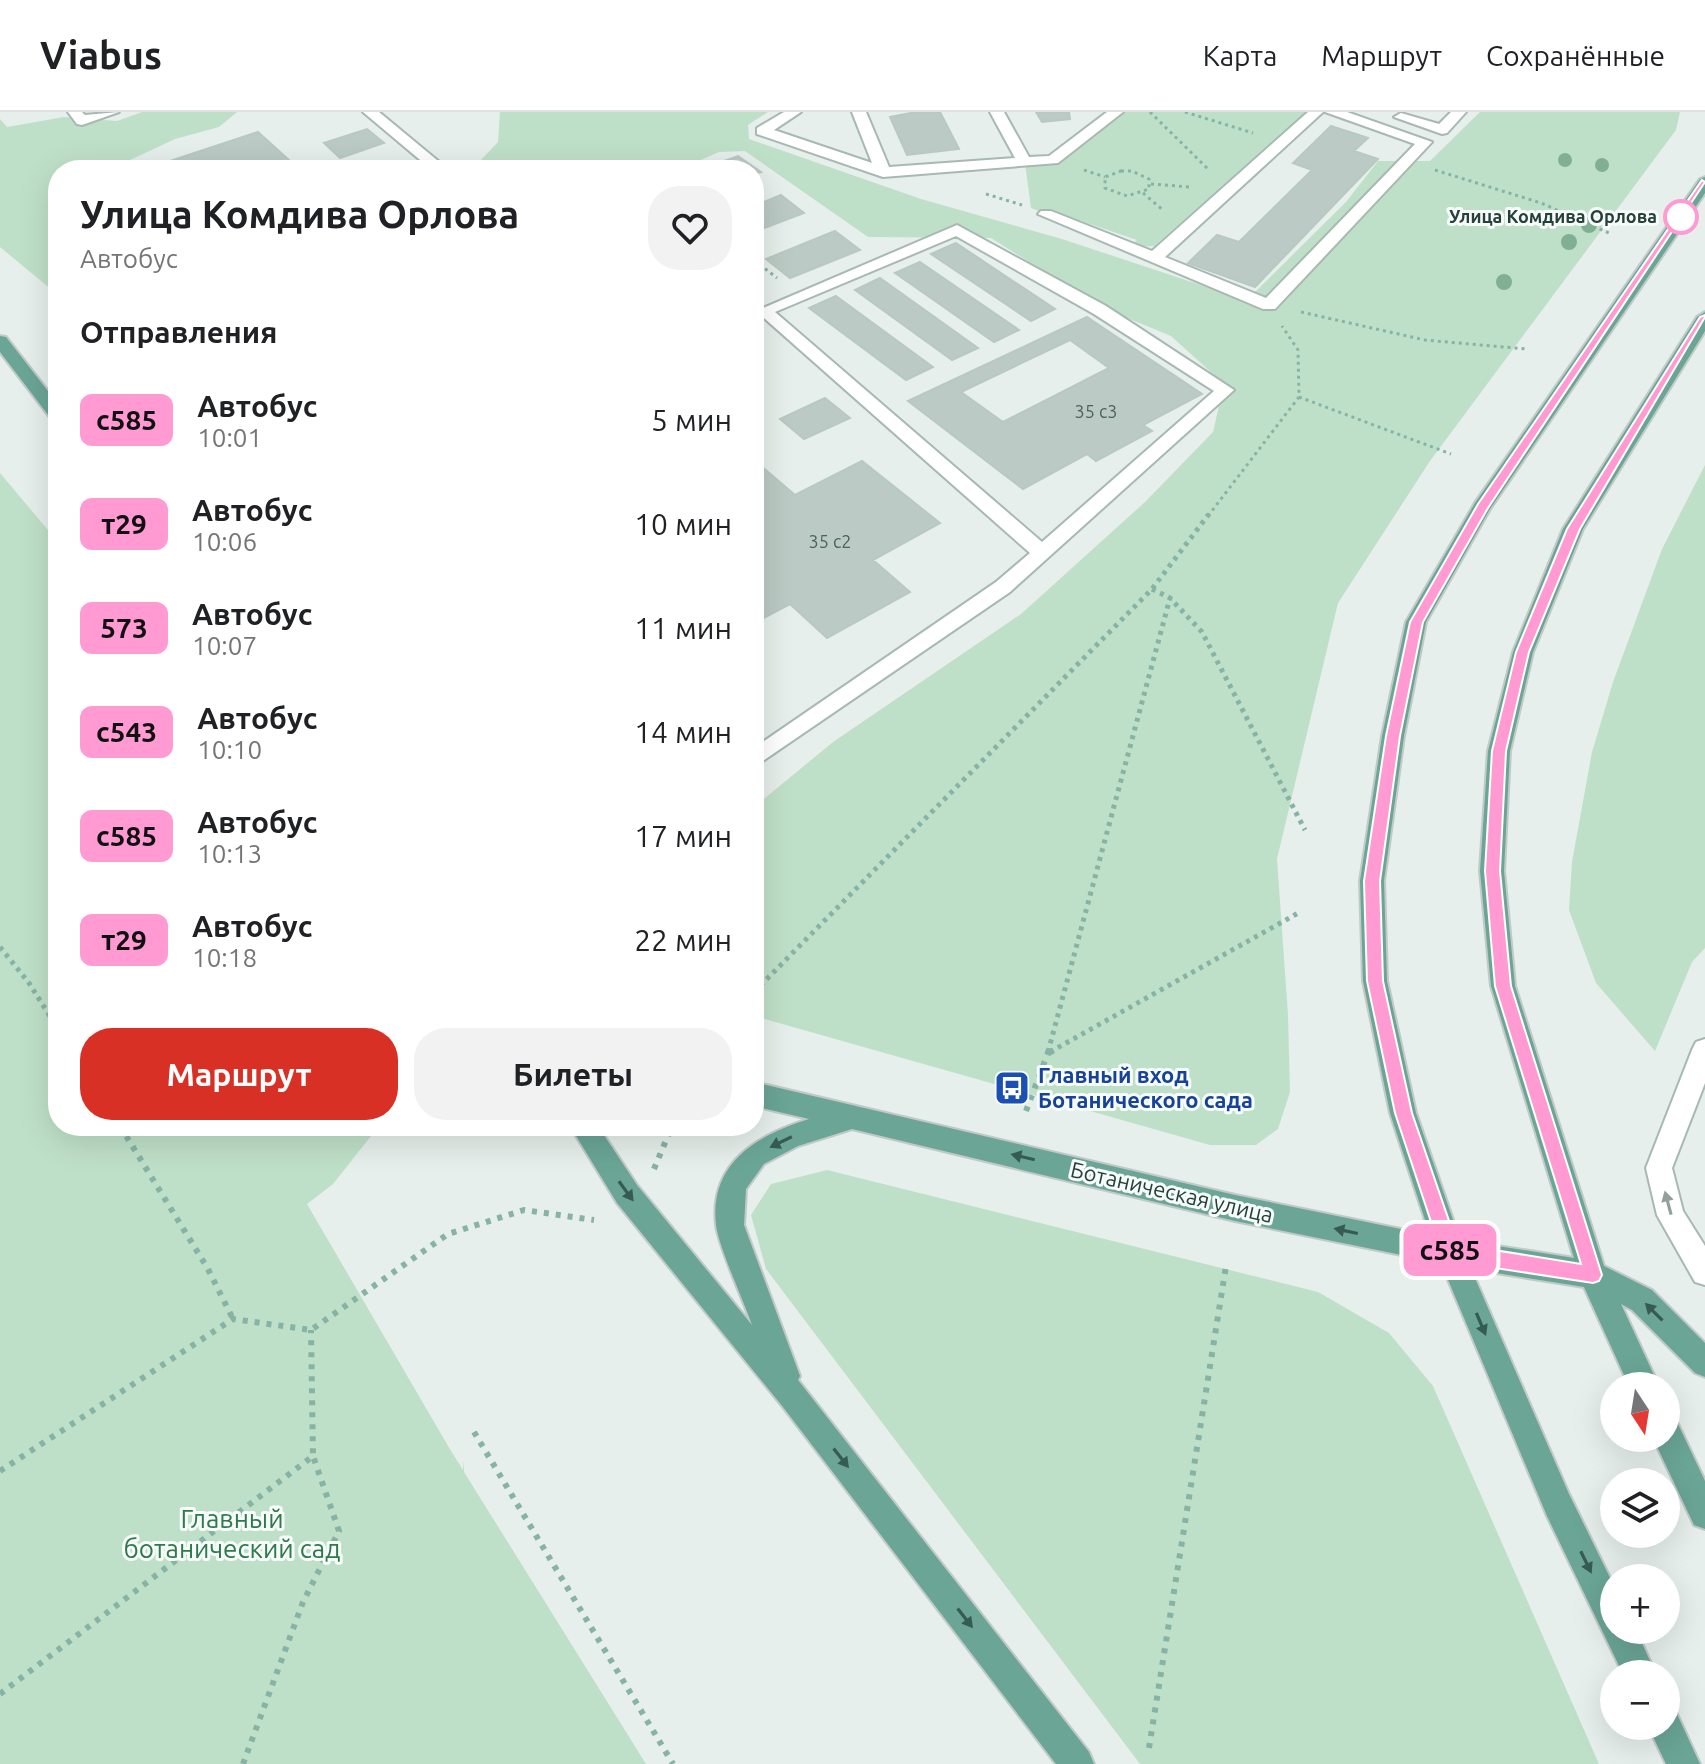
<!DOCTYPE html>
<html lang="ru">
<meta charset="utf-8">
<style>
:root{--surface:#fff;--page:#f2f2f2;--text:#202124;--muted:#757577;--line:#e0e0e0;--accent:#d93025}
body{margin:0;font-family:Ubuntu,sans-serif;background:var(--page);color:var(--text);height:100vh;display:flex;flex-direction:column;font-size:30px;white-space:nowrap}
*{box-sizing:border-box;margin:0}
p{font-size:26px;color:var(--muted)}
.icon{flex:none;width:44px;height:44px;fill:none;stroke:currentColor;stroke-width:2;stroke-linecap:round;stroke-linejoin:round}
.map{position:relative;flex:1;overflow:hidden}
.details{position:absolute;left:48px;top:48px;width:716px;height:976px;display:flex;flex-direction:column;background:var(--surface);border-radius:32px;box-shadow:0 8px 32px #0002}
.details>*{flex:none}
.badge{padding:0 16px;border-radius:12px;font-size:28px;line-height:52px}
.needle{width:52px;rotate:168deg}
.fabs{position:absolute;left:1600px;top:1260px;display:grid;gap:16px}
.fabs a{display:grid;place-items:center;width:80px;height:80px;border-radius:50%;background:var(--surface);box-shadow:0 8px 32px #0002;font-size:40px}
.map>.badge{position:absolute;translate:-50% -50%;box-shadow:0 0 0 4px #fff}
h2{padding:0 32px;font-size:30px;line-height:72px}
.round{display:grid;place-items:center;flex:none;width:84px;height:84px;border-radius:32px;background:var(--page)}
.overview{display:flex;align-items:center;justify-content:space-between;height:136px;padding:0 32px}
h1{font-size:38px;font-weight:600;line-height:60px}
.cta{display:flex;gap:16px;margin-top:auto;padding:16px 32px}
.cta a{flex:1;height:92px;border-radius:32px;background:var(--accent);color:#fff;font-size:32px;font-weight:600;line-height:92px;text-align:center}
.cta a+a{background:var(--page);color:var(--text)}
ul{padding:0;list-style:none}
li{display:flex;align-items:center;gap:24px;height:104px;padding:0 32px}
li div{flex:1}
li b{display:block;font-size:30px}
li em{font-style:normal}
li .badge{min-width:88px;font-weight:700;text-align:center}
header{display:flex;align-items:center;gap:48px;box-sizing:border-box;height:112px;padding:0 40px;background:var(--surface);border-bottom:2px solid var(--line)}
header strong{font-size:38px}
nav{display:flex;gap:44px;margin-inline-start:auto;font-size:28px}
.map>svg:first-child{display:block}
.green{fill:#bfe0c8}
.building{fill:#bbcac4;stroke:#b8c9c2;stroke-width:2;fill-rule:evenodd}
.lines{fill:none;stroke-linecap:round;stroke-linejoin:round}
.minor-casing{stroke:#a8b8b2;stroke-width:4}
.major-casing{stroke:#c2cac8;stroke-width:4}
.path-far2{stroke:#86b3a5;stroke-width:3;stroke-dasharray:3 4;stroke-linecap:butt}
.path-far1{stroke:#86b3a5;stroke-width:5;stroke-dasharray:4 5;stroke-linecap:butt}
.path{stroke:#86b3a5;stroke-width:6;stroke-dasharray:5 7;stroke-linecap:butt}
.minor{fill:#fff;fill-rule:evenodd}
.major{fill:#6aa596;fill-rule:evenodd}
.tree{fill:#80af93}
.oneway{fill:#365b51}
.oneway2{fill:#92a09c}
.line{fill:#ff9ad2;stroke:#fff;stroke-width:2}
.stop-dot{fill:#fff;stroke:#ff9ad2;stroke-width:4}
.labels{text-anchor:middle;stroke-width:6;stroke-linejoin:round;paint-order:stroke}
.far-stop-label{font-size:18px;font-weight:bold;fill:#24423a;stroke:#f7fbf9;text-anchor:end}
.number-label{font-size:18px;fill:#4a645c}
.transit-label{font-size:22px;font-weight:bold;fill:#164399;stroke:#f7fbf9;text-anchor:start}
.street-label{font-size:22px;fill:#24423a;stroke:#f7fbf9}
.near-park-label{font-size:26px;fill:#2d7a4b;stroke:#f7fbf9}
</style>
<header>
<strong>Viabus</strong>
<nav><a>Карта</a><a>Маршрут</a><a>Сохранённые</a></nav>
</header>
<div class="map">
<svg width="1705" height="1652" viewBox="0 0 1705 1652">
<rect width="100%" height="100%" fill="#e6efeb"/>
<path class="green" d="M 142,0 L 237,0 L 219,15 L 175,27 L 130,48 L 129,58 L 58,58 L 58,183 L 0,135 L 0,7 L 7,15 L 64,5 L 117,9 Z
M 500,0 L 768,0 L 748,13 L 749,27 L 921,87 L 1062,127 L 1231,183 L 1256,179 L 1346,90 L 1378,49 L 1430,49 L 1480,0 L 1680,0 L 1676,18 L 1430,349 L 1338,491 L 1277,747 L 1288,903 L 1290,980 L 1278,1017 L 1256,1033 L 1210,1033 L 754,904 L 754,695 L 833,630 L 1021,502 L 1145,390 L 1213,320 L 1224,272 L 1171,224 L 1103,196 L 991,126 L 868,125 L 745,39 L 719,40 L 678,58 L 494,58 L 479,50 L 498,30 Z
M 1116,0 L 1307,0 L 1154,134 L 1128,135 L 1137,128 L 1046,97 L 1046,102 L 1031,96 L 1025,51 L 1053,48 Z
M 1705,353 L 1705,836 L 1692,850 L 1655,939 L 1596,871 L 1569,798 L 1572,750 L 1592,640 L 1613,570 L 1662,437 Z
M 0,361 L 58,430 L 58,1014 L 379,1014 L 333,1072 L 307,1092 L 451,1339 L 463,1358 L 464,1349 L 464,1360 L 646,1652 L 0,1652 Z
M 827,1058 L 1318,1180 L 1389,1221 L 1433,1274 L 1599,1652 L 1140,1652 L 766,1157 L 751,1103 L 771,1072 Z"/>
<path class="building" d="M 916,0 L 940,0 L 959,37 L 907,43 L 890,5 Z
M 1036,0 L 1069,0 L 1070,7 L 1042,10 Z
M 1331,14 L 1368,26 L 1354,39 L 1378,47 L 1255,175 L 1188,151 L 1217,123 L 1239,130 L 1312,58 L 1293,51 Z
M 367,17 L 384,31 L 340,46 L 324,31 Z
M 258,20 L 291,50 L 269,58 L 143,58 Z
M 738,44 L 761,60 L 754,62 L 754,58 L 699,58 Z
M 781,83 L 804,101 L 754,120 L 754,94 Z
M 835,119 L 860,138 L 790,166 L 766,147 Z
M 956,131 L 1055,197 L 1031,209 L 931,142 Z
M 920,150 L 1019,218 L 994,230 L 895,161 Z
M 880,166 L 978,236 L 952,248 L 855,178 Z
M 836,184 L 933,255 L 906,268 L 809,196 Z
M 1087,205 L 1202,282 L 1143,313 L 1152,319 L 1096,349 L 1087,342 L 1023,377 L 908,289 ZM 1070,228 L 1109,256 L 1003,310 L 961,280 Z
M 825,286 L 850,306 L 804,327 L 780,307 Z
M 754,348 L 795,383 L 862,349 L 940,411 L 873,448 L 910,480 L 827,526 L 790,492 L 754,511 Z"/>
<g class="lines">
<defs>
<path id="minor" d="M 68,0 L 82,0 L 85,3 L 119,0 L 82,13 L 77,12 Z
M 363,0 L 379,0 L 449,58 L 432,58 Z
M 784,0 L 801,0 L 774,18 L 872,51 L 852,0 L 866,0 L 889,55 L 1015,46 L 990,0 L 1004,0 L 1029,45 L 1049,44 L 1107,0 L 1123,0 L 1058,51 L 883,65 L 757,22 L 757,16 Z
M 1308,0 L 1323,0 L 1165,145 L 1266,186 L 1415,32 L 1325,0 L 1347,0 L 1432,30 L 1275,197 L 1263,197 L 1038,102 L 1041,99 L 1051,99 L 1152,139 Z
M 1451,0 L 1466,0 L 1447,21 L 1442,22 L 1394,5 L 1401,1 L 1439,12 Z
M 957,113 L 1106,194 L 1234,278 L 1010,480 L 754,655 L 754,636 L 996,470 L 1030,441 L 756,199 ZM 956,124 L 1094,202 L 1214,279 L 1042,430 L 775,200 Z
M 1705,927 L 1705,971 L 1672,1056 L 1683,1099 L 1705,1134 L 1705,1173 L 1695,1170 L 1657,1103 L 1646,1056 L 1692,938 L 1696,930 Z"/>
<path id="major" d="M 1705,65 L 1705,81 L 1490,397 L 1426,510 L 1404,624 L 1384,769 L 1387,869 L 1416,1001 L 1460,1128 L 1574,1146 L 1491,874 L 1480,759 L 1488,639 L 1513,540 L 1563,417 L 1697,205 L 1705,200 L 1705,219 L 1583,417 L 1533,540 L 1510,639 L 1504,759 L 1515,874 L 1604,1154 L 1652,1178 L 1705,1231 L 1705,1265 L 1695,1261 L 1632,1198 L 1621,1192 L 1659,1274 L 1629,1274 L 1584,1175 L 1471,1157 L 1569,1382 L 1614,1474 L 1614,1518 L 1636,1518 L 1656,1562 L 1623,1562 L 1547,1404 L 1441,1151 L 1235,1109 L 852,1017 L 798,1034 L 764,1052 L 746,1077 L 744,1113 L 800,1264 L 798,1268 L 1089,1640 L 1094,1652 L 1056,1652 L 783,1295 L 617,1091 L 570,1014 L 598,1014 L 637,1073 L 752,1213 C 743,1187 719,1136 716,1113 C 709,1050 758,1023 809,1007 L 754,994 L 754,970 L 1235,1083 L 1430,1123 L 1390,1001 L 1363,869 L 1360,769 L 1382,624 L 1406,510 L 1475,391 L 1700,67 Z
M 0,224 L 6,225 L 58,292 L 58,310 L 52,308 L 0,240 Z
M 1666,1306 L 1677,1310 L 1705,1369 L 1705,1417 L 1694,1413 L 1653,1326 L 1666,1326 Z
M 1666,1598 L 1677,1602 L 1700,1652 L 1666,1652 L 1648,1614 L 1666,1614 Z"/>
</defs>
<use href="#minor" class="minor-casing"/>
<use href="#major" class="major-casing"/>
<path class="path-far2" d="M 1150,0 L 1208,57
M 1185,0 L 1253,21
M 1084,58 L 1105,65
M 1435,58 L 1541,91 L 1609,121
M 1121,59 L 1132,59 L 1149,67 L 1149,77 L 1127,84 L 1105,76 L 1105,65 Z
M 1151,72 L 1190,75
M 1143,81 L 1164,99
M 986,82 L 1022,93
M 754,148 L 777,166
M 1301,200 L 1425,228 L 1526,237
M 1299,285 L 1451,342
M 1208,404 L 1299,285 L 1298,238 L 1282,214"/>
<path class="path-far1" d="M 1152,477 L 1170,486 L 1202,520 L 1305,718
M 0,835 L 29,871 L 58,917
M 754,880 L 1152,477 L 1209,402
M 1048,940 L 1170,486
M 1050,940 L 1300,800"/>
<path class="path" d="M 1049,941 L 1054,938
M 1026,999 L 1049,938
M 120,1014 L 208,1157 L 233,1207
M 654,1057 L 672,1014
M 474,1320 L 673,1652
M 0,1359 L 233,1207 L 311,1218 L 448,1122 L 524,1098 L 594,1108
M 0,1582 L 313,1344 L 311,1218
M 1149,1636 L 1226,1154
M 243,1652 L 303,1490 L 339,1419 L 313,1344"/>
<use href="#minor" class="minor"/>
<use href="#major" class="major"/>
</g>
<g class="tree">
<circle cx="1565" cy="48" r="7"/>
<circle cx="1602" cy="53" r="7"/>
<circle cx="1589" cy="113" r="8"/>
<circle cx="1569" cy="130" r="8"/>
<circle cx="1504" cy="170" r="8"/>
</g>
<defs><path id="oneway-solid" d="M-6-.8H1V-3.2L6.5 0L1 3.2V.8H-6Z" transform="scale(2)"/></defs>
<g class="oneway">
<use href="#oneway-solid" transform="translate(781 1030) rotate(154)"/>
<use href="#oneway-solid" transform="translate(1023 1045) rotate(-167)"/>
<use href="#oneway-solid" transform="translate(626 1079) rotate(54)"/>
<use href="#oneway-solid" transform="translate(1346 1119) rotate(-168)"/>
<use href="#oneway-solid" transform="translate(1654 1200) rotate(-135)"/>
<use href="#oneway-solid" transform="translate(1481 1212) rotate(67)"/>
<use href="#oneway-solid" transform="translate(841 1346) rotate(52)"/>
<use href="#oneway-solid" transform="translate(1586 1450) rotate(64)"/>
<use href="#oneway-solid" transform="translate(965 1506) rotate(52)"/>
</g>
<use class="oneway2" href="#oneway-solid" transform="translate(1668 1091) rotate(-105)"/>
<path class="line" d="M 1702,68 L 1705,70 L 1488,396 L 1423,510 L 1400,624 L 1380,769 L 1383,869 L 1412,1001 L 1457,1132 L 1581,1152 L 1495,874 L 1485,759 L 1492,639 L 1516,540 L 1567,417 L 1700,205 L 1705,203 L 1705,205 L 1580,417 L 1529,540 L 1506,639 L 1500,759 L 1511,874 L 1602,1163 L 1599,1169 L 1593,1171 L 1450,1149 L 1444,1146 L 1441,1140 L 1395,1001 L 1367,869 L 1364,769 L 1386,624 L 1410,510 L 1478,392 Z"/>
<defs>
<symbol id="bus-square" viewBox="-11 -11 22 22"><rect x="-9" y="-9" width="18" height="18" rx="4" fill="#1a4fb4" stroke="#f7fbf9"/><path d="M-5-6H5V4H4V6H2V4H-2V6H-4V4H-5ZM-3.5-4V0h7V-4ZM-3.5 1.2v1.5H-2V1.2ZM2 1.2v1.5H3.5V1.2Z" fill="#fff"/></symbol>
</defs>
<g fill-rule="evenodd">
<use href="#bus-square" x="992" y="956" width="40" height="40"/>
</g>
<circle class="stop-dot" cx="1681" cy="105" r="16"/>
<g class="labels">
<g class="far-stop-label">
<text x="1657" y="111">Улица Комдива Орлова</text>
</g>
<g class="number-label">
<text x="1096" y="306">35 с3</text>
<text x="830" y="436">35 с2</text>
</g>
<g class="transit-label">
<text x="1038" y="971">Главный вход<tspan x="1038" dy="25">Ботанического сада</tspan></text>
</g>
<g class="street-label">
<text transform="translate(1172 1080) rotate(13)" y="8">Ботаническая улица</text>
</g>
<g class="near-park-label">
<text x="232" y="1416">Главный<tspan x="232" dy="30">ботанический сад</tspan></text>
</g>
</g>
</svg>
<div class="fabs">
<a><svg class="needle" viewBox="-14 -14 28 28"><path d="M0-13l5 13h-10z" fill="#e53935"/><path d="M0 13l5-13h-10z" fill="#757577"/></svg></a>
<a><svg class="icon" aria-label="layers" viewBox="0 0 24 24"><path d="M12 4l9 5-9 5-9-5zM3 14l9 5 9-5"/></svg></a>
<a>+</a>
<a>−</a>
</div>
<b class="badge" style="left:1450px;top:1138px;background:#ff9ad2;color:#111">с585</b>
<section class="details">
<div class="overview"><div><h1>Улица Комдива Орлова</h1><p>Автобус</p></div><a class="round"><svg class="icon" aria-label="heart" viewBox="0 0 24 24"><path d="M12 20l-8-8c-3-5 5-10 8-4 3-6 11-1 8 4z"/></svg></a></div>
<h2>Отправления</h2>
<ul>
<li><span class="badge" style="background:#ff9ad2;color:#111">с585</span><div><b>Автобус</b><p>10:01</p></div><em>5 мин</em></li>
<li><span class="badge" style="background:#ff9ad2;color:#111">т29</span><div><b>Автобус</b><p>10:06</p></div><em>10 мин</em></li>
<li><span class="badge" style="background:#ff9ad2;color:#111">573</span><div><b>Автобус</b><p>10:07</p></div><em>11 мин</em></li>
<li><span class="badge" style="background:#ff9ad2;color:#111">с543</span><div><b>Автобус</b><p>10:10</p></div><em>14 мин</em></li>
<li><span class="badge" style="background:#ff9ad2;color:#111">с585</span><div><b>Автобус</b><p>10:13</p></div><em>17 мин</em></li>
<li><span class="badge" style="background:#ff9ad2;color:#111">т29</span><div><b>Автобус</b><p>10:18</p></div><em>22 мин</em></li>
</ul>
<div class="cta"><a>Маршрут</a><a>Билеты</a></div>
</section>
</div>
